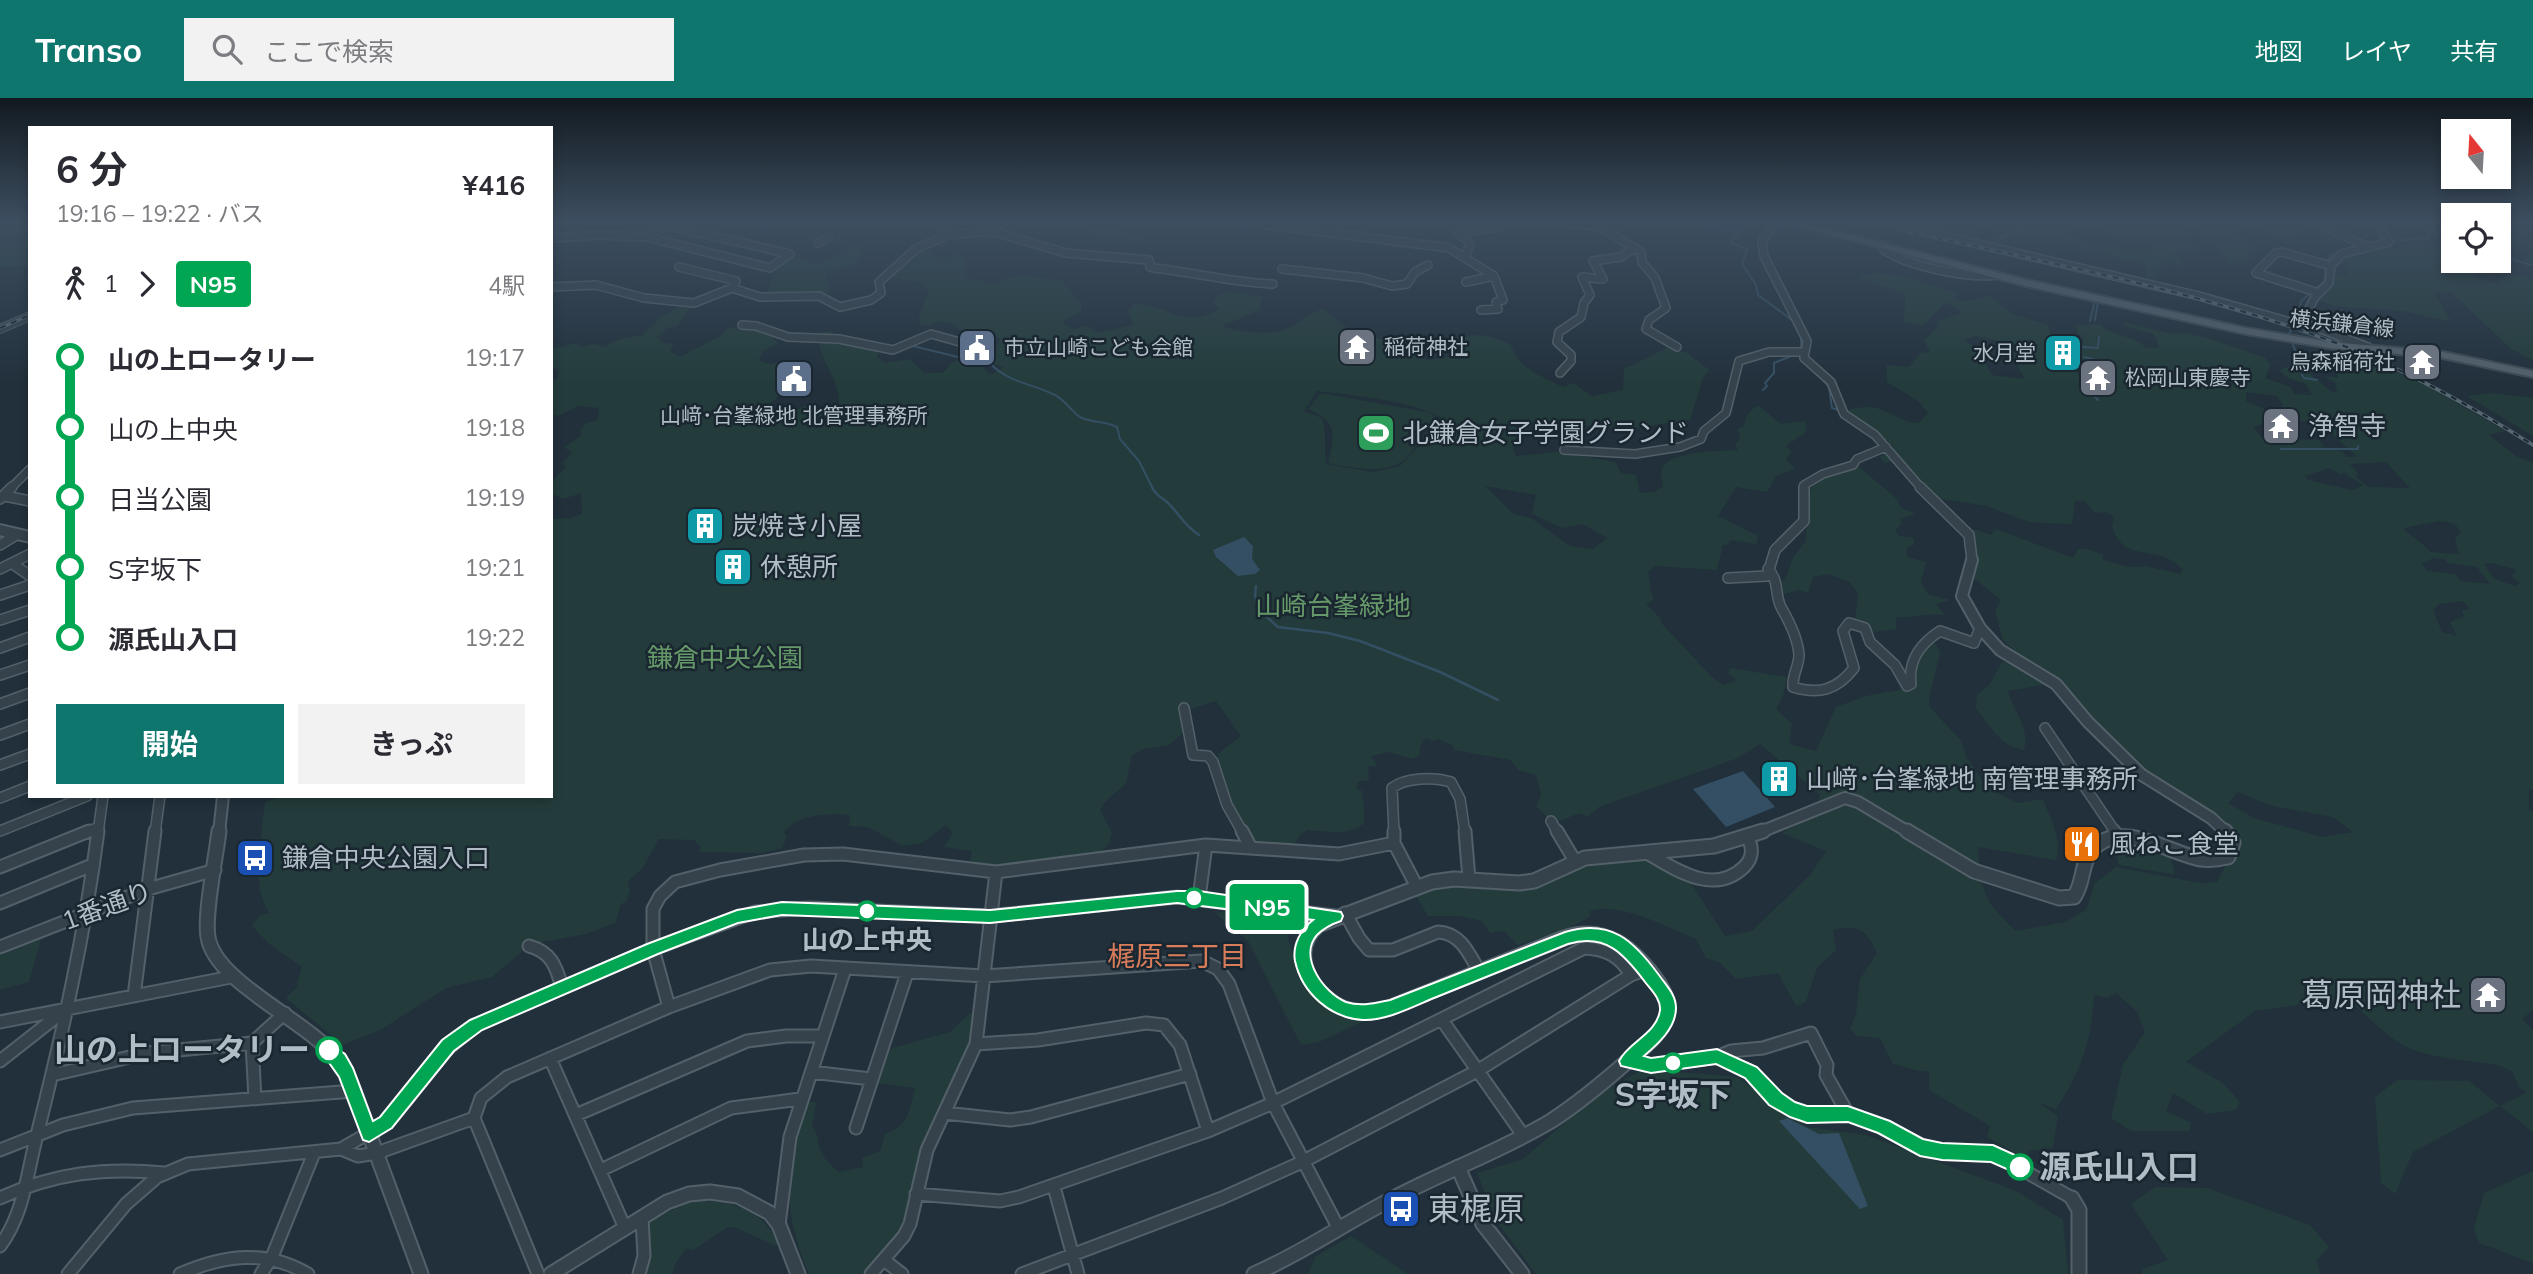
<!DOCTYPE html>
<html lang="ja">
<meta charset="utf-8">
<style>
:root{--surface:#fff;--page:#f2f2f3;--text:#2b2b33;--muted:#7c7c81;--accent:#0f766e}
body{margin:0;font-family:Mulish,"Noto Sans JP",sans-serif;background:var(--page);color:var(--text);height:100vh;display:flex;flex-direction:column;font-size:26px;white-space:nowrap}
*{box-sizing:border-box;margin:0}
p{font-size:23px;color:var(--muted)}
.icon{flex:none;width:38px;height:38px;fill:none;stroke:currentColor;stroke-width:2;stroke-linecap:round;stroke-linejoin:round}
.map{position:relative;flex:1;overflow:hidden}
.drawer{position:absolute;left:28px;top:28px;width:525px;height:672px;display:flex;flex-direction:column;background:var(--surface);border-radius:0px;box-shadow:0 4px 10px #0003}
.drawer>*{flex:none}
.badge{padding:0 14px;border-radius:5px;font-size:24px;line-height:46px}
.needle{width:46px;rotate:342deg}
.tools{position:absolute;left:2441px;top:21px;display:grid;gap:14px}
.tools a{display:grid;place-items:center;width:70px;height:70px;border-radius:0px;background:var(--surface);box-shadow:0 4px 10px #0003;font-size:35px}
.map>.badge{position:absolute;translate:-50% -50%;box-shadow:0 0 0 4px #fff}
.legs{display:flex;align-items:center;gap:10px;height:77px;padding:0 28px;font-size:23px}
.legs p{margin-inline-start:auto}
.head{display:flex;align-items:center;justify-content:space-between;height:119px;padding:0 28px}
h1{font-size:38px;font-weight:700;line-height:52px}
.button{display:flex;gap:14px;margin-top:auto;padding:14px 28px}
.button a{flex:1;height:80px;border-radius:0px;background:var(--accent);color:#fff;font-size:28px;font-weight:700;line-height:80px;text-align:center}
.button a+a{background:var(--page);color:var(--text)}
ul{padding:0 28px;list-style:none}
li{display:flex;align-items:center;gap:24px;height:70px;font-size:26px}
li i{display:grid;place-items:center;width:10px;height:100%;margin:0 9px;background:currentColor}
li i::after{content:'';width:18px;height:18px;margin:-9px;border:5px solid;border-radius:50%;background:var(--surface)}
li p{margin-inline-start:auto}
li:first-child i{background:linear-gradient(#0000 50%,currentColor 0)}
li:last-child i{background:linear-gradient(currentColor 50%,#0000 0)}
header{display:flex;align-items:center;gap:42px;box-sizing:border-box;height:98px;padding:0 35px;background:var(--accent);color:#fff}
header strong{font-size:33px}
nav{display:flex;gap:38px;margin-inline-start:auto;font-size:24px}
.search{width:490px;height:63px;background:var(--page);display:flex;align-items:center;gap:18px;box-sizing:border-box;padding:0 24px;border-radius:0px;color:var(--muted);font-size:26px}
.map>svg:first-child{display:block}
.green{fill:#233c3b;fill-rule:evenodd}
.water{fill:#344f63}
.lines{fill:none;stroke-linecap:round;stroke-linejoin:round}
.stream-far1{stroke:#344f63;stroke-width:2}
.stream{stroke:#344f63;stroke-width:2.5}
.minor-far2-casing{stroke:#536069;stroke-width:10}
.minor-far1-casing{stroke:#536069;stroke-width:12}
.minor-casing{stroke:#536069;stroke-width:15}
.tertiary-far2-casing{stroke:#536069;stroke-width:10}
.tertiary-far1-casing{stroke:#536069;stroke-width:14}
.tertiary-casing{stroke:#536069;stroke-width:17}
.primary-casing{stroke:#3e4b54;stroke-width:4}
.minor-far2{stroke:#35424b;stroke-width:7}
.minor-far1{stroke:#35424b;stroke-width:9}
.minor{stroke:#35424b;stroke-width:11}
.tertiary-far2{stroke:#35424b;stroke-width:8}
.tertiary-far1{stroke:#35424b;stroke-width:10}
.tertiary{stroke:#35424b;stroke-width:13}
.primary{fill:#53616b;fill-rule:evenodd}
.rail-casing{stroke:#566772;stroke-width:3.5}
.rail{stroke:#1a2730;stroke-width:2;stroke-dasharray:6;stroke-linecap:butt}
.line-1{fill:#00a651;stroke:#fff;stroke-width:2}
.stop-1-dot{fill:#fff;stroke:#00a651;stroke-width:3.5}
.labels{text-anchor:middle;stroke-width:5;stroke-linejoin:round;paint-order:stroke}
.far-street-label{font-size:21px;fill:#b0bdc7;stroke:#1a2730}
.far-poi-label{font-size:21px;fill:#b0bdc7;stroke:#1a2730;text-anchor:start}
.poi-label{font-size:26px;fill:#b0bdc7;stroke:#1a2730;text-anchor:start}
.park-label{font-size:26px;fill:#669969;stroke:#1a2730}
.street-label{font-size:26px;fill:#b0bdc7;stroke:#1a2730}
.stop-label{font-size:26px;font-weight:bold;fill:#b0bdc7;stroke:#1a2730}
.neighbourhood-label{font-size:28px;fill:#d87c5a;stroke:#1a2730}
.near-poi-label{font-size:32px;fill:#b0bdc7;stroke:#1a2730;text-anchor:end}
.near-stop-label{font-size:32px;font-weight:bold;fill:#b0bdc7;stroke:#1a2730;text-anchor:end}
</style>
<header>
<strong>Transo</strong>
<div class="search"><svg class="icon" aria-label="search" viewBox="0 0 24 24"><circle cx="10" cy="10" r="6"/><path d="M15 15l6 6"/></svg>ここで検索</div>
<nav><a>地図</a><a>レイヤ</a><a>共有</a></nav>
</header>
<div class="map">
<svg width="2533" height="1176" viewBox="0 0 2533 1176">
<rect width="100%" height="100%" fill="#21303b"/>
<path class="green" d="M 0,122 L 30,122 L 30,167 L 0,169 Z
M 1917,122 L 1965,122 L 1966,128 L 1981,135 L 1978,141 L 1916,125 Z
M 1997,122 L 2215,122 C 2232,131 2241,140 2259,147 C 2251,158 2241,167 2228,165 L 2229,160 L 2215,154 L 2221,152 L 2207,144 L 2203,134 L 2185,130 L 2196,152 L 2174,156 L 2185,167 L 2163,164 L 2153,181 L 2147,179 L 2145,165 L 2116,161 L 2107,155 L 2026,139 L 2020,148 L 1987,142 L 2007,126 ZM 2070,126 L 2087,128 L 2110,135 L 2110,140 L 2149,147 L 2154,154 L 2127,154 L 2118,151 L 2111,145 L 2068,140 L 2064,137 L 2070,134 Z
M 2236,122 L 2309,122 L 2316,128 L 2283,141 Z
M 2413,122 L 2453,122 L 2453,140 L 2441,137 L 2433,147 L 2453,153 L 2454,163 L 2468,163 L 2484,173 L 2478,173 L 2474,178 L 2496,186 C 2509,172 2516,177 2533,181 L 2533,262 L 2511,251 L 2451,194 L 2434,195 L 2450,221 L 2446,223 L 2403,213 L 2333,208 L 2317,202 L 2332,174 L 2345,178 L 2350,170 L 2336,164 C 2359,147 2381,148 2407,146 L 2412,140 L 2429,137 L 2429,133 Z
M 2499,122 L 2533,122 L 2533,168 L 2524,163 L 2532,152 L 2506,143 L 2499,150 Z
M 1081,126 L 1143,138 L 1146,141 L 1102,139 L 1076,130 Z
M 860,145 L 862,157 L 855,167 L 827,174 L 825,178 L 830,193 L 827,196 L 768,198 L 770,184 L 777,176 L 773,171 C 794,156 794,158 816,166 C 826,160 839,159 849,152 L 847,149 Z
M 920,150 L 940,159 L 939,162 L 958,156 L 964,159 L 964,179 L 993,187 L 1016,178 L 1061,182 L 1081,205 L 1081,214 L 1062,224 L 1073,231 L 1088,228 L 1096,235 L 1133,227 L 1128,212 L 1134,206 C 1168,206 1183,233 1219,211 L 1213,204 L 1218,197 L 1229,194 L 1266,199 L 1262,201 L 1259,212 L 1223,228 C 1242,235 1276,239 1294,227 C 1305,220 1310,214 1323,211 L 1355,236 L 1401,244 L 1414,257 L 1429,262 L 1460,257 L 1452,248 C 1471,230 1490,237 1511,247 C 1520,272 1540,277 1563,289 L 1573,285 L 1592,298 L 1623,292 L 1624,271 L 1667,250 L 1687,255 L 1709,272 L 1703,280 L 1690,322 L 1627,331 L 1540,323 L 1517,335 L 1513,352 L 1516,358 L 1558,354 L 1615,364 L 1621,375 L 1636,377 L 1640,395 L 1655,394 L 1663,388 C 1662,383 1660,376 1662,371 C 1669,352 1721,353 1738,352 L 1735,347 L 1740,340 L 1738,331 L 1744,328 C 1745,320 1750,310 1759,308 L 1781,326 L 1805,323 L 1806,334 L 1786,348 L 1792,353 L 1786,361 L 1795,371 L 1776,378 L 1767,394 L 1736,389 L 1718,418 L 1758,438 L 1756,446 L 1731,442 L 1727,447 L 1723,447 L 1717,472 L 1655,468 L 1648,474 L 1651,494 L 1654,502 L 1646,506 L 1660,520 L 1662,526 L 1713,580 L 1724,587 L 1736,582 L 1728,575 L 1730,570 L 1787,579 L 1783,598 L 1776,611 L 1792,626 L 1789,646 L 1816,653 L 1836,609 L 1866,598 L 1916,589 L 1916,567 L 1925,549 L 1935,545 L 1940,555 L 1929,601 L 1929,608 L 1961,643 L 1967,660 L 1987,690 L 2018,705 L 2043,701 C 2050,720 2063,742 2056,762 L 1978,749 C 1982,793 1982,802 2016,833 L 2065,824 L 2086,812 L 2095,785 L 2116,769 L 2200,785 L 2217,784 L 2237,746 L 2140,671 L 2052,575 L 2019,556 L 2003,542 L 1995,513 L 2001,502 L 1971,478 L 1970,432 L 1978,432 L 1991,437 L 1996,431 L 2073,460 L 2078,451 L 2088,451 L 2103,457 L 2103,462 C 2116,465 2132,472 2145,468 L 2180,476 L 2183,472 C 2160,444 2122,468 2112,427 L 2114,422 L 2112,417 L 2106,414 L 2095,415 L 2084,403 L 2075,403 L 2072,426 L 2029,424 L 1987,408 L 1935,400 L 1901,362 L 1884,365 L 1880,359 L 1894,350 C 1881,333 1857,330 1847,312 C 1886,301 1889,323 1919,325 L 1928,315 L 1917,302 L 1887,284 L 1887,267 L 1909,269 L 1921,255 L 1930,254 L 1924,242 L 1937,230 L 1938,223 L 1962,215 L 1946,204 L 1922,228 L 1904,224 L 1905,196 L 1858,179 C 1890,168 1927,188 1958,195 L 1954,200 C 1966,207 1977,200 1989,198 L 2015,217 L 2049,227 L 2050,235 L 2055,239 C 2057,275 2060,266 2087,280 L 2086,269 L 2090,263 L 2075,258 L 2076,253 L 2083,250 L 2083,239 L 2078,235 L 2076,227 L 2100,226 C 2113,240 2133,236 2146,250 L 2159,249 L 2154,236 L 2128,229 L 2124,227 L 2125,224 L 2171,236 L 2184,235 L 2205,239 L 2265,260 L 2271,267 L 2265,280 L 2291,289 L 2294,296 L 2312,297 L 2305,285 C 2294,283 2286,280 2279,272 C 2300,261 2317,283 2332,294 L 2337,294 L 2335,284 L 2323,278 L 2339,280 L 2333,269 L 2336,263 L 2342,259 L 2366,260 L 2429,289 L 2505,333 L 2489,337 L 2516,358 L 2533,365 L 2533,692 L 2529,692 L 2529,711 L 2533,714 L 2533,912 L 2522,921 L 2533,932 L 2533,1034 L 2500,1008 L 2413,1054 L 2395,1096 L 2381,1085 L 2375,999 L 2397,982 L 2469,983 L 2500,1008 L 2526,995 L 2519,989 L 2512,973 L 2498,967 C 2473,963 2433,960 2411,951 C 2385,940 2367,915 2345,900 L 2255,913 L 2186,964 L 2223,985 L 2240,1004 L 2236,1012 L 2207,1016 L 2173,995 L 2166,1013 L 2191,1025 L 2189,1033 L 2131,1033 L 2111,1020 L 2123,967 L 2145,934 L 2137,914 L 2116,895 L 2107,900 L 2094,897 C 2092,941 2081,974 2056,1011 L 2039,1005 L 2058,1018 L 2053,1049 L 2029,1053 L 2026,1061 L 1987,1039 L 1990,1028 L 1929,992 L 1929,973 C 1917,975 1905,968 1893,966 L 1880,940 L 1857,938 L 1850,931 L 1856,916 L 1860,881 L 1877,855 C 1866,832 1860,826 1833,832 L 1836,852 L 1817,870 L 1806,904 L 1796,908 L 1778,875 L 1736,881 L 1719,864 L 1706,860 L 1696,841 C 1670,830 1617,803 1590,813 L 1590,819 L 1564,832 L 1517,847 L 1504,833 L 1490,835 L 1482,823 L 1460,818 L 1428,818 L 1416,798 L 1425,792 L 1458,787 L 1527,790 L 1542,787 L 1570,773 L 1595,764 L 1648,760 L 1689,782 L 1725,838 L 1752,833 L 1811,776 L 1826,753 L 1782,735 L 1815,716 L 1820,697 L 1760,646 L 1738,660 L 1599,709 L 1588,719 L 1579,715 C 1557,725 1553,727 1536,708 L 1541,697 L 1536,677 L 1518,672 L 1511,662 L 1454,652 L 1453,647 L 1438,641 L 1433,643 L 1426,640 L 1421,645 L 1419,658 L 1412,661 L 1389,654 L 1371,658 L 1377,668 L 1368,668 L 1369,682 L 1357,684 L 1357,691 L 1362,693 C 1363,703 1365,715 1364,725 C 1349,739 1326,733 1307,732 L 1300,737 L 1292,750 L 1254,743 C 1243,731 1211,671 1219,656 C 1224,650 1234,644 1241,638 L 1216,603 L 1190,611 L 1192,627 L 1169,647 L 1143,651 L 1132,657 L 1126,685 L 1105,704 L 1100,712 L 1112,735 L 1109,746 L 1099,755 L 997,771 L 969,767 L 972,753 L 944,749 L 953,735 L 946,727 L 922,745 L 903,748 L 868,729 L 849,728 L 850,717 C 829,715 798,716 784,734 L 787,739 L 782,750 L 761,755 L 699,754 L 701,749 L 694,742 L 659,741 L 642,771 L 628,783 L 630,792 L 626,804 L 621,806 L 615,825 L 586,836 L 531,846 L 492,879 L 446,890 L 382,931 L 343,947 L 286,900 L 299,887 L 297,885 L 302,869 L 269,846 L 252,828 L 260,817 L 269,815 C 250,785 262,738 265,704 L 284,698 L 551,698 L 551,421 L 571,420 L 582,416 L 581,395 L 563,401 L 551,395 L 551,388 L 558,376 L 566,370 L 563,364 L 572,355 L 564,349 L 581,338 L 581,331 L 586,325 L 598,322 L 599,310 L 578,308 L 558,318 L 551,315 L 551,282 L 557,281 L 559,272 L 551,269 L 551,251 L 577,245 L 581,249 L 595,246 L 603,249 L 620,241 L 643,237 L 662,218 L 679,209 L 691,209 L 677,228 L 666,231 L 657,240 L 662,241 L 660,244 L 674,246 L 670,253 L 680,259 L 722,237 L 728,229 L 768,234 L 778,245 L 765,252 L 759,260 L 760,263 L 770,266 L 798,262 L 809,270 L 793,273 L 792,284 L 766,310 L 770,318 L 779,321 L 787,320 L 792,314 L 805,308 L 808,309 L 811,319 L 839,307 C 840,279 818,263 818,235 L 830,233 L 842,243 L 879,252 L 877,259 L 886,265 L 909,261 L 925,275 L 943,275 L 954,263 L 977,263 L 990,277 L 1004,269 L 988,264 L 1000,241 L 981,234 L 959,232 C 953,223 939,221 929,228 L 920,227 L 919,218 L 929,193 L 919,184 L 886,180 ZM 1976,238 L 2004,244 L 2025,281 L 1992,277 L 1978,252 L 1964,242 ZM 1317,293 C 1357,298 1415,302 1449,324 L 1431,335 L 1400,368 L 1372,374 L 1326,366 C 1324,349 1327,336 1322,320 L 1304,313 ZM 2246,294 L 2277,298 L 2283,307 L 2281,312 L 2269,313 L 2246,303 ZM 2275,314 L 2290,315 L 2295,322 L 2284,323 L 2292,331 L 2301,330 L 2298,323 L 2330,324 L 2335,331 L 2329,332 C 2338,343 2348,348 2357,359 L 2347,359 L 2342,353 L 2321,349 L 2324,347 L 2318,342 L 2262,340 L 2253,329 L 2270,324 ZM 2386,364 L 2410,390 L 2368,389 L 2355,378 L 2358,376 L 2350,366 ZM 2329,370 L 2340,376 L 2344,375 L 2363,387 L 2352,392 L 2308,382 L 2305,378 ZM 1485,388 L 1536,397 L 1532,416 L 1562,430 L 1583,426 L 1607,440 L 1593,451 L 1570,448 L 1531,420 L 1513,416 ZM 2439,423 L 2454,425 L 2461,434 L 2455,440 L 2459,456 L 2430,454 C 2422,443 2412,441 2404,430 ZM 2433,460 L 2444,461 L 2448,465 L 2477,469 L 2490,486 L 2460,483 L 2455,476 L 2427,473 L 2422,466 ZM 2491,465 L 2515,471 L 2516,474 L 2511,478 L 2520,485 L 2515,488 L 2494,481 L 2484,466 ZM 2463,503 L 2470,511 L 2462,512 L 2464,518 L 2450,524 L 2457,538 L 2442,534 L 2433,512 L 2439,506 ZM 2238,694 L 2272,708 L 2333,719 L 2353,734 L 2322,739 L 2254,720 L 2228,705 Z
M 1321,295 L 1431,315 L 1440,323 L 1420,330 C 1418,337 1417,346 1413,352 C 1395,380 1355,370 1328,365 C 1335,337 1338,324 1308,311 Z
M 2490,295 L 2533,300 L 2533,338 L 2467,298 Z
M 1859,369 L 1896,400 L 1901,410 L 1916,416 L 1900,421 L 1902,425 L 1895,432 L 1899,438 L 1914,440 L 1914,447 L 1907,449 L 1907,459 L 1926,464 L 1921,484 L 1928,496 L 1950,502 L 1936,506 L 1945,517 C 1925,515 1913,520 1896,519 L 1896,531 L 1872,534 L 1855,523 L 1858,496 L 1850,484 L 1829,476 L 1813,479 L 1808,495 L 1799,492 L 1781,497 L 1781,485 L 1786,479 L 1794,458 L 1806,443 L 1807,411 L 1812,386 L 1825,377 Z
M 2002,564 L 2011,564 L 2048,586 L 2008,593 C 2014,616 2030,627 2024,652 C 2001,649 1989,627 1976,610 L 1977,597 L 1990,586 Z
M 2114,747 L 2170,757 L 2175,777 L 2119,767 Z
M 1237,811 L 1272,818 L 1270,812 L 1312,820 L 1286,832 L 1299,880 L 1336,912 L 1368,921 L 1319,944 L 1301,947 L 1248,843 L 1215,815 Z
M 41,841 L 29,884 L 0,892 L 0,858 Z
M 970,915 L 975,916 L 966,957 L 924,1043 L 904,1128 L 893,1146 L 862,1176 L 809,1176 C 781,1111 786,1072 804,1005 L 816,1004 L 812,1028 C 819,1036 817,1042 819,1050 C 823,1060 831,1067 838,1074 L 863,1069 L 862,1060 L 880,1053 L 885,1036 C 909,1027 909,1014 915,990 L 876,985 L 881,963 L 892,950 L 950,934 Z
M 1643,971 L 1737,979 L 1807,1029 L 1866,1037 L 2016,1093 L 2063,1122 L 2068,1176 L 1536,1176 L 1495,1121 L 1477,1075 L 1523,1061 L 1597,997 Z
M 2533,1073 L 2533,1165 L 2479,1145 L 2474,1130 L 2484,1095 Z
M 2155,1089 L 2207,1090 L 2310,1127 L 2329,1149 L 2316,1163 L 2321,1176 L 2142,1176 L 2142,1171 L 2168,1162 L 2131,1106 Z
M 698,1103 C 735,1103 762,1112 779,1146 L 776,1148 L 737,1130 L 728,1129 L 693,1152 L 686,1151 L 676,1164 L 672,1176 L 643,1176 L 649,1123 L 685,1106 Z
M 1351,1138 L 1408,1176 L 1308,1176 L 1315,1159 Z"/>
<path class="water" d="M 1244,439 L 1253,448 L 1252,461 L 1260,472 L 1255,476 L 1238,478 L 1216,459 L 1213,452 Z
M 1743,673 L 1775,709 L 1726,729 L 1693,691 Z
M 1787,1020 L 1819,1036 L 1839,1035 L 1868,1108 L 1860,1111 L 1779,1023 Z"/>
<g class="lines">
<path class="stream-far1" d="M 1676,122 L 1739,134
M 1750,122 L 1730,144 L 1747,151 L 1742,166 L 1756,187 L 1758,197 L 1796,225
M 2003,122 L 2010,125
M 2020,127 L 2030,122
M 2431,133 L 2454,140
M 1340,134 L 1342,122
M 2389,143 L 2426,140 L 2431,133 L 2419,122
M 1995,149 L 2001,140 L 2023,129
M 2499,157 L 2531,167
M 2095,222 L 2098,203
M 2090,223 L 2095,202
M 1801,237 L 1801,251
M 2288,239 L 2302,202 L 2325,183 L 2325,168 L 2330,158 L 2358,148
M 2292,244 L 2301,267
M 913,248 L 962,260 L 984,259 C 1007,286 1026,283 1055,297 C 1065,302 1071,313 1080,319 C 1091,325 1106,323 1117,329 L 1120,341 L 1139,363 L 1153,391
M 2083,249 L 2098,250 L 2099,239
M 2084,259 L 2104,264
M 2090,260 L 2085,269 L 2086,276 L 2082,276 L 2084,287 L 2098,302
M 2302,277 L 2304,280 L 2317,282
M 1822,281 L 1829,289 L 1832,310 L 1842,313
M 1763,292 L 1767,288 L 1765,285 L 1774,275 L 1774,265 L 1794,257
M 2281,351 L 2358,351 L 2358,348"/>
<path class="stream" d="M 1152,389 C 1156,398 1160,398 1167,404 C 1180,416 1182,426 1199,437
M 1256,488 L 1255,498 L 1259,512 L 1278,529 L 1328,535 L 1360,543 L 1440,574 L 1498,602"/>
<defs>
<path id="minor-far2" d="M 651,122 L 665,127
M 1230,122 L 1449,150 L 1494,178 L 1503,202 L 1496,204 L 1498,211 L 1481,212
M 1569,122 L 1568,125 L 1602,128
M 1609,122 L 1602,128 L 1603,131 L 1641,154 L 1642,164 L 1655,180 L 1666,210 L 1649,222 L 1646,231 L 1677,249
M 1776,122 L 1762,144 L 1764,158 L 1807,243 L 1804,260 L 1831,284 L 1844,316 L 1875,337 L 1922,391
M 1876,122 L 2199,198 L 2290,224 L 2302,224 L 2368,249
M 2309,122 L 2368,149
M 990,133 L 1066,155 L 1149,162 L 1150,169 L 1153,170 C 1194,174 1232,185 1273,186
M 948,137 L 990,133 L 1007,122
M 647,139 L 770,170 L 790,156
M 551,140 L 599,137 L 647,139 L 665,127 L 790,156
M 818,145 L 828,139
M 1883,147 L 1882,150 C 1903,168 1970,181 1997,177
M 1465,159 L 1470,146 L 1458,134 L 1499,129 L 1510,122
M 679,169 L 736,183 L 732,190
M 1282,171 L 1363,180 L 1392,188 L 1407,186 L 1415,174 L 1428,167
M 1466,184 L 1494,178
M 551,189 L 596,187 L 644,200 L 694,205 L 732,190 L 760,199 L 819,198 L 840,209 L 871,202 L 881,195 L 879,184 L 916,151 L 948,137 L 943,128 L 928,122
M 2319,195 L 2256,175 L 2276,155 L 2282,154 L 2331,168
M 2302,224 L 2315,199 L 2329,185 L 2331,168 L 2341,156 L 2389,144 L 2376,122
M 742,227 L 756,228 L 788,239 L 839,241 L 893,252 L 931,236 L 967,246
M 1560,275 L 1571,263 L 1571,257 L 1557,244 L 1559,234 L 1581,219 L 1584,205 L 1590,197 L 1582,179 L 1603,181 L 1593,163 L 1621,159 L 1635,150
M 1564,352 L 1635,356 L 1680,349 L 1701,341 L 1704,333 L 1726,315 L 1739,263 L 1769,254 L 1803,254
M 10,391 L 30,371
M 1804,391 L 1804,387 L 1823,376 L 1853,367 L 1857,361 L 1886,349"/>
<path id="minor-far1" d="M 1920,389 L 1969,437 L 1972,462
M 5,398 L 30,403
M 0,401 L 12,389
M 0,447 L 18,436
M 13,466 L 30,478
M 0,471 L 30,456
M 1768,471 C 1780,483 1774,498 1782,511 C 1790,525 1798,541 1799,557 C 1799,568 1792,577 1793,589 C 1819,597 1837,592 1854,570 L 1843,533 L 1849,525 L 1865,530 L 1870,544 L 1895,567 L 1907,588 L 1911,586 C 1908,562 1920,546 1940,533 L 1974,545 L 1980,530
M 1728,480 L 1767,478 L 1775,452 L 1804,423 L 1804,389
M 0,497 L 30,487
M 0,522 L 30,512
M 0,550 L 30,539
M 0,577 L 30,567
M 0,606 L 30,595
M 1184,610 L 1193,657 L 1208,658 L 1213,664 L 1227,707 L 1243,735
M 2045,630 L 2116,735
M 0,637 L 30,626
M 0,667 L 30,656
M 0,700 L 30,688
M 1551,723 L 1558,735
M 0,733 L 87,698
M 85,735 L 99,729
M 98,735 L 103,698
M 155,735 L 160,698
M 1394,735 L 1392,690 C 1406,679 1434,679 1451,684 L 1460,701 L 1465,735"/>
<path id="minor" d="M 1242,733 L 1250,748
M 1394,733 L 1394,745 L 1417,789
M 1465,733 L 1469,781
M 1557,733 L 1575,763
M 2114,733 L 2119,740
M 1647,755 C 1676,772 1714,798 1744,769 C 1753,760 1753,751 1748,739
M 0,769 L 89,733
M 1199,800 L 1206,747
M 0,805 L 92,767
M 1345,815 L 1359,840 L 1369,852 L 1393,852 L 1438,834 C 1461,835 1469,856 1479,873
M 529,848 C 551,854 556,868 562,889
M 0,849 L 148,791 L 215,772
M 134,898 L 155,733
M 669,909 L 653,851 L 653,811 L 660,798 L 675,784 L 720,772 L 804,757 L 843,756 L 996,774 L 1206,747 L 1339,756 L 1394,745
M 1442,922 L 1523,1037
M 0,924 L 231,879
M 976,946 L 1038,942 L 1146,925 L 1164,927 L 1180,947 L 1208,1033
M 1717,959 L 1731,953 L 1763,950 L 1811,935 L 1827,967 L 1826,977 L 1848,1016
M 550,960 L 625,1130
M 0,963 L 65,912
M 1627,963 L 1651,968 L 1717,959 L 1751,975 L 1775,1001 L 1790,1011 L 1807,1017 L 1848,1016 L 1883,1028 L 1931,1052 L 1993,1055 L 2072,1100
M 811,974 L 871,981
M 52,977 L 147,955 L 252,945
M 255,1001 L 252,945 L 285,915
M 944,1015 L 1010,1022 L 1031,1019 L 1190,976
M 576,1017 L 747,943 L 786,938 L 821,938
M 474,1020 L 538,1176
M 856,1030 L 907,875
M 341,1051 L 358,1058 L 377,1055 L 474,1020 L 481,1000 L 507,979 L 669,909 L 770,872 L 811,868 L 984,878 L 1202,863 L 1218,871 L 1229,886 L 1273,1005 L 1339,1131
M 0,1052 L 63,1027 L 133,1010 L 354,993
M 601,1072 L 731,1010 L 800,1001
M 1054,1089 L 1078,1176
M 916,1096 L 1000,1103 L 1019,1099 L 1208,1033 L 1273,1005 L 1584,850 C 1606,851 1620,858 1631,877
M 0,1100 C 54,1075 105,1069 164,1075
M 779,1127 L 790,1039 L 845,871
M 0,1148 C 24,1116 27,1075 37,1037 C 62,937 85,836 98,733
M 884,1162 L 902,1176
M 68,1176 L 126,1106 L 157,1079 L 188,1066 L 341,1051 L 386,1025 L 436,961 L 476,927 L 653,851 L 755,814 L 809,810 L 990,818 L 1177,799 L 1335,818
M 180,1176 C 224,1157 265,1151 308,1176
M 261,1176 L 272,1159 L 314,1055
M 639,1176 L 644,1158 L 642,1120
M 871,1176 L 904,1138 L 910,1126 L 927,1052 L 976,946 L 996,774
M 1022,1176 L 1222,1100 L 1302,1064 L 1477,973 L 1631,877 L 1647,871"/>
<path id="tertiary-far2" d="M 0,231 L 30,218"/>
<path id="tertiary-far1" d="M 0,432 L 30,439
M 1972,462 L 1962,498 L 1980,530 L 2000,552 L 2056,586 L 2088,624 L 2142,677 L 2211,720 L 2227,735
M 219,735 L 223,698
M 1758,735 L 1845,700 L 1858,704 L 1910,735"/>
<path id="tertiary" d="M 219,733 C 216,759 204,817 208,839 C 215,885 309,923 338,962 C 351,978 360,1011 367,1030 C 385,1079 403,1127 421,1176
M 1907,733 L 1974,773 L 2059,800 L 2074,799 C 2084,785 2081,766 2091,753 C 2119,719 2170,756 2201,761 C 2210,762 2219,761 2228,759 L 2233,745 L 2225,733
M 1458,1069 L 1483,1126 L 1522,1176
M 2072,1100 L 2079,1112 L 2079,1176
M 551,1176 L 667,1104 L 689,1096 L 710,1094 L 738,1098 L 770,1115 L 779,1127 L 798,1176
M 1254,1176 C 1303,1155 1346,1124 1394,1100 C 1445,1073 1501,1053 1551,1023 C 1579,1005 1605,983 1630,961 C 1644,949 1662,936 1667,917 C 1672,896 1650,872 1636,858 C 1616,838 1591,831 1564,840 L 1389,910 C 1375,914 1360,916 1346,911 C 1312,900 1287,854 1318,827 L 1432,784 L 1454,781 L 1519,785 L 1534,783 L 1585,760 L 1714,748 L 1763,733"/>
<path id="primary" d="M 1776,122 L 1792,122 L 2027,182 L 2246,230 L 2330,244 L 2443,254 L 2533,273 L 2533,279 L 2443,260 L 2330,250 L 2246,236 L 2026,188 Z"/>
</defs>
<use href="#minor-far2" class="minor-far2-casing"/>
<use href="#minor-far1" class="minor-far1-casing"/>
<use href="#minor" class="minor-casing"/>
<use href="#tertiary-far2" class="tertiary-far2-casing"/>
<use href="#tertiary-far1" class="tertiary-far1-casing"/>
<use href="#tertiary" class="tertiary-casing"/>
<use href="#primary" class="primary-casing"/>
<use href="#minor-far2" class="minor-far2"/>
<use href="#minor-far1" class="minor-far1"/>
<use href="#minor" class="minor"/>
<use href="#tertiary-far2" class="tertiary-far2"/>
<use href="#tertiary-far1" class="tertiary-far1"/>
<use href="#tertiary" class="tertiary"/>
<use href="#primary" class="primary"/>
<defs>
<path id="rail" d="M 1855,122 C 2020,160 2191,188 2349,250 C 2414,276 2474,310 2533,347
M 0,230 L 30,217"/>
</defs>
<use href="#rail" class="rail-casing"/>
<use href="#rail" class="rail"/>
</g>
<linearGradient id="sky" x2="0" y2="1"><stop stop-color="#121a20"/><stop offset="0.43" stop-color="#3d4e60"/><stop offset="1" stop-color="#3d4e60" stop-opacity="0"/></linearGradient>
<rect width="2533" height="287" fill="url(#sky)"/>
<path class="line-1" d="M 1177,793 L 1199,793 L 1341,814 L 1343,818 L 1341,823 C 1332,826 1324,830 1317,837 C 1298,859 1324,895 1346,904 C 1361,909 1375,905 1390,902 L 1565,834 C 1611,820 1634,843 1659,877 C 1667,888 1676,897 1676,910 C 1676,930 1658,946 1644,958 L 1651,960 L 1717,951 L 1757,969 L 1782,995 L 1795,1004 L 1807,1008 L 1848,1008 L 1890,1023 L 1923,1041 L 1942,1045 L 1993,1047 L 2026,1062 L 2029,1069 L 2026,1075 L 2020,1077 L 1991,1064 L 1942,1062 L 1920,1058 L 1878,1035 L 1848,1024 L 1807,1025 L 1790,1019 L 1769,1007 L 1745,980 L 1716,966 L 1651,975 L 1621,968 L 1619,963 C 1628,944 1657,936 1660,912 C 1661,901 1651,892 1645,884 C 1624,856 1606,835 1568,846 C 1525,863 1482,881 1439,898 C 1416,907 1388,923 1363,922 C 1330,920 1302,895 1295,863 C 1292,847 1301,831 1313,822 L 1177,805 L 990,825 L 782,817 L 738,825 L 658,856 L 482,932 L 454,953 L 392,1030 L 369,1044 L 363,1042 L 339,979 L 320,952 L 323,947 L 329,945 L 345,956 L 353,970 L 373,1023 L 380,1019 L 442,942 L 470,922 L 647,846 L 737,812 L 782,804 L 990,812 Z"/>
<defs>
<symbol id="temple-square" viewBox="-11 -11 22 22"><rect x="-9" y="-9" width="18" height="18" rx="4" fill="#6b7280" stroke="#1a2730"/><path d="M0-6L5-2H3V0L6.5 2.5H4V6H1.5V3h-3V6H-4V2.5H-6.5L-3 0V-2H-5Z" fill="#fff"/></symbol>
<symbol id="civic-square" viewBox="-11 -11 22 22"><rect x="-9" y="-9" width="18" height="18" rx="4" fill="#5c6f8a" stroke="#1a2730"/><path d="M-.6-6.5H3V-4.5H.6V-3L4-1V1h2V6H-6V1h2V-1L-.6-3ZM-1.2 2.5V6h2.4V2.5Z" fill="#fff"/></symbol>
<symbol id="building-square" viewBox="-11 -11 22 22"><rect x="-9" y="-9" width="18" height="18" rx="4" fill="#0f9aa8" stroke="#1a2730"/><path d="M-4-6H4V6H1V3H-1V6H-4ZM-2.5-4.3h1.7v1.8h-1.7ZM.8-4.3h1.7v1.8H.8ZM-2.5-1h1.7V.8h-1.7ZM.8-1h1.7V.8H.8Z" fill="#fff"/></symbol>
<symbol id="stadium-square" viewBox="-11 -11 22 22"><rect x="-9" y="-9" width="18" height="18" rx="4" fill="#2e9e5b" stroke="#1a2730"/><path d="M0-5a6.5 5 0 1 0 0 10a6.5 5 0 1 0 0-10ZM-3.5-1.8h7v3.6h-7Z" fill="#fff"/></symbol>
<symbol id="restaurant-square" viewBox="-11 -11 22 22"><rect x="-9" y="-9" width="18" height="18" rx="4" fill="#e8710a" stroke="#1a2730"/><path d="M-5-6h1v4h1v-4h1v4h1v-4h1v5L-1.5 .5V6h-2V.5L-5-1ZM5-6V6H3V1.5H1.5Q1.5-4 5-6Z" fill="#fff"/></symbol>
<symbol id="bus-square" viewBox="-11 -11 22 22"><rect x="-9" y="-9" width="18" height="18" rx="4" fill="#1a4fb4" stroke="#1a2730"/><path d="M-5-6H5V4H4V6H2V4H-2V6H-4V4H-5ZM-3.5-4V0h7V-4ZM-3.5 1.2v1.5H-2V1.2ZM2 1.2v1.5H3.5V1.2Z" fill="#fff"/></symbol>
</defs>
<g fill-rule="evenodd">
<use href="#temple-square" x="1335" y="227" width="44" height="44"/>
<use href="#civic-square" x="955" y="228" width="44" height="44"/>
<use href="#building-square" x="2041" y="233" width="44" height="44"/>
<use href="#temple-square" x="2400" y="242" width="44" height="44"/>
<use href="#temple-square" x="2076" y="258" width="44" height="44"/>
<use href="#civic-square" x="772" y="259" width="44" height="44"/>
<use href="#temple-square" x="2259" y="306" width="44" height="44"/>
<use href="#stadium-square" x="1354" y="313" width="44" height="44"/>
<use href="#building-square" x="683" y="406" width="44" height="44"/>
<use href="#building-square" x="711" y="447" width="44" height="44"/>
<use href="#building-square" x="1757" y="659" width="44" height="44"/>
<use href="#restaurant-square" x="2060" y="724" width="44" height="44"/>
<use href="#bus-square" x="233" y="738" width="44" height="44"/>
<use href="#temple-square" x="2466" y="875" width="44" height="44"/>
<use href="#bus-square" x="1379" y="1089" width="44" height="44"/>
</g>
<g class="stop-1-dot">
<circle cx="1194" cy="800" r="9"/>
<circle cx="867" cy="813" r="9"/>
<circle cx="329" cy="952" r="12"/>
<circle cx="1673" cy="965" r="9"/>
<circle cx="2020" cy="1069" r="12"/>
</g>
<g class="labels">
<g class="far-street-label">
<text transform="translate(2342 226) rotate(6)" y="7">横浜鎌倉線</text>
</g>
<g class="far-poi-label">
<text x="1384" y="256">稲荷神社</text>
<text x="1004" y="257">市立山崎こども会館</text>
<text x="2036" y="262" text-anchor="end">水月堂</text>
<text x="2395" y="271" text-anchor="end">烏森稲荷社</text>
<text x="2125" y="287">松岡山東慶寺</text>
<text x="794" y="325" text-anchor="middle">山﨑･台峯緑地 北管理事務所</text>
</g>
<g class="poi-label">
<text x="2308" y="337">浄智寺</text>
<text x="1403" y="344">北鎌倉女子学園グランド</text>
<text x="732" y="437">炭焼き小屋</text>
<text x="760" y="478">休憩所</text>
<text x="1806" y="690">山﨑･台峯緑地 南管理事務所</text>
<text x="2109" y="755">風ねこ食堂</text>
<text x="282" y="769">鎌倉中央公園入口</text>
</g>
<g class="park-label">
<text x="1333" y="517">山崎台峯緑地</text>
<text x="725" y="569">鎌倉中央公園</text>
</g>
<g class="street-label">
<text transform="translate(107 808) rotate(-20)" y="9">1番通り</text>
</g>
<g class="stop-label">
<text x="867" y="851">山の上中央</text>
</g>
<g class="neighbourhood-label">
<text x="1177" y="868">梶原三丁目</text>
</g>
<g class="near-poi-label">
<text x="2461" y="908">葛原岡神社</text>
<text x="1428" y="1122" text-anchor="start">東梶原</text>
</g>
<g class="near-stop-label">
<text x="310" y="963">山の上ロータリー</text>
<text x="1673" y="1008" text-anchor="middle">S字坂下</text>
<text x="2039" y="1080" text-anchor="start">源氏山入口</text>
</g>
</g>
</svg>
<div class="tools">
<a><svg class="needle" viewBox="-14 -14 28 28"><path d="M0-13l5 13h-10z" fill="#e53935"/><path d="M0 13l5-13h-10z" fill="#7c7c81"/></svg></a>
<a><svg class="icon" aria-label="locate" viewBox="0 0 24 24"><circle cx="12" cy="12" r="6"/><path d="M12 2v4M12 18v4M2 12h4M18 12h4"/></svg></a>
</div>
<b class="badge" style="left:1267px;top:809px;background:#00a651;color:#fff">N95</b>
<section class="drawer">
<div class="head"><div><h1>6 分</h1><p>19:16 – 19:22 · バス</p></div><b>¥416</b></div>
<div class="legs"><svg class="icon" aria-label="walk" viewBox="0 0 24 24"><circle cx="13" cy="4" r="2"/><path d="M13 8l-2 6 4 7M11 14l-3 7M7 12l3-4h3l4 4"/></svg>1<svg class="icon" aria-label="forward" viewBox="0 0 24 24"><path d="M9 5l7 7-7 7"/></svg><b class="badge" style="background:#00a651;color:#fff">N95</b><p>4駅</p></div>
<ul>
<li><i style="color:#00a651"></i><b>山の上ロータリー</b><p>19:17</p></li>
<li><i style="color:#00a651"></i><span>山の上中央</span><p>19:18</p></li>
<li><i style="color:#00a651"></i><span>日当公園</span><p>19:19</p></li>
<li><i style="color:#00a651"></i><span>S字坂下</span><p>19:21</p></li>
<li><i style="color:#00a651"></i><b>源氏山入口</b><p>19:22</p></li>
</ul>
<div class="button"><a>開始</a><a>きっぷ</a></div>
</section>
</div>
